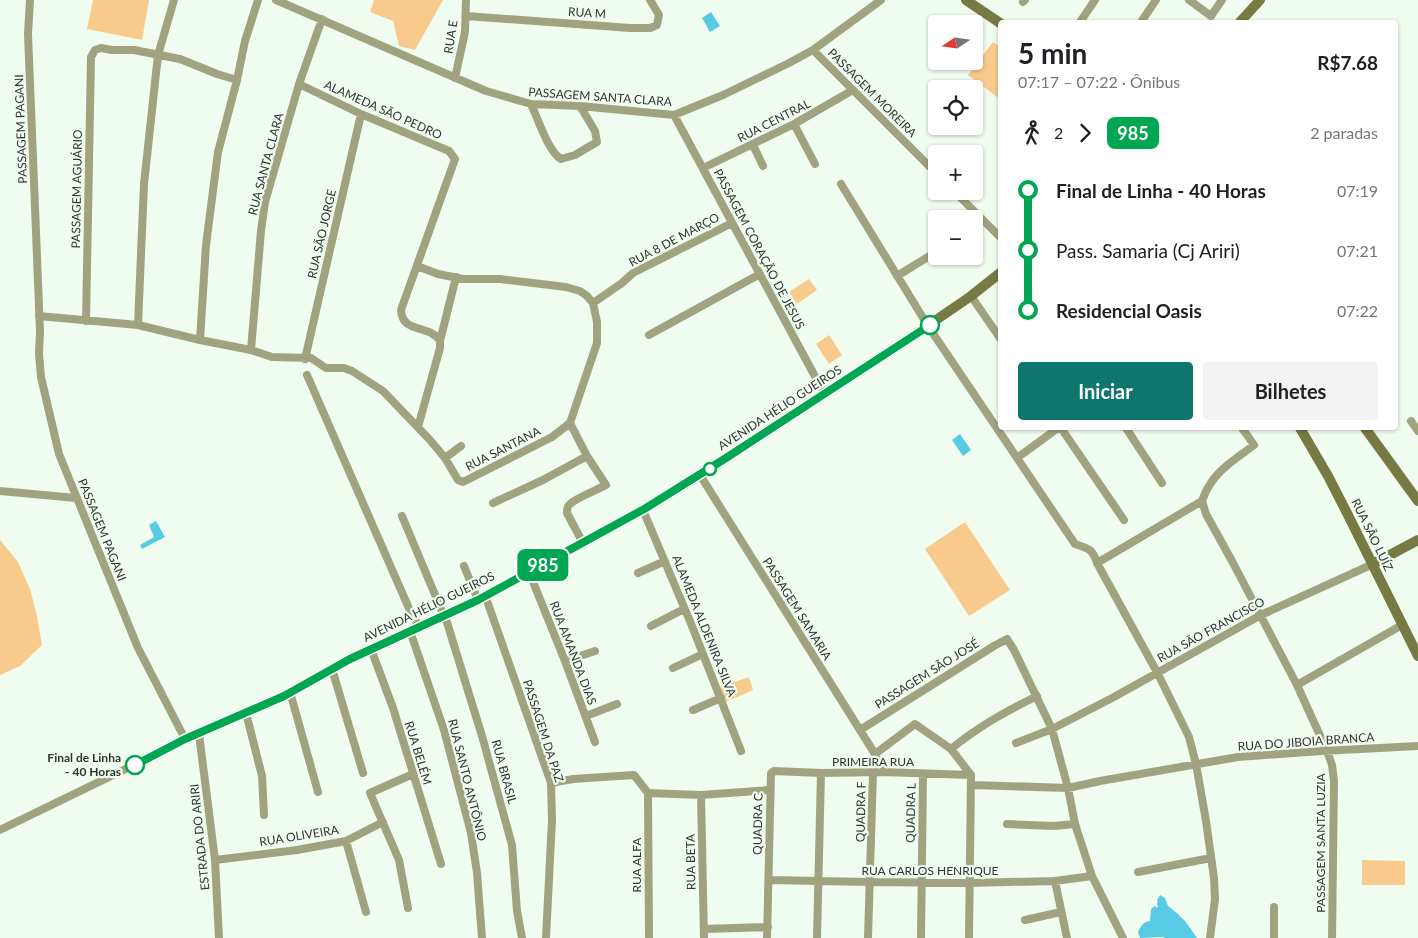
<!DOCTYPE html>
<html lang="pt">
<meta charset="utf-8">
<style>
:root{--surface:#fff;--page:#f2f2f2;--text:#202124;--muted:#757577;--accent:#0f766e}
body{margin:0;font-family:Lato,sans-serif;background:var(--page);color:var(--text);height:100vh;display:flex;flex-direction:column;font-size:19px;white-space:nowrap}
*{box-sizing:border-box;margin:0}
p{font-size:16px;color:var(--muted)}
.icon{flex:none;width:28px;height:28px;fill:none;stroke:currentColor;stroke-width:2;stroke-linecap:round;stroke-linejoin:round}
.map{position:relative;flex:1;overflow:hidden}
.drawer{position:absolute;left:998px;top:20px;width:400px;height:410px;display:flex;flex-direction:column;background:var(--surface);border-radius:5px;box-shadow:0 1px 4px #0004}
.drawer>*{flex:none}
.badge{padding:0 10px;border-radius:8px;font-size:18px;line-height:32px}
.needle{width:32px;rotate:257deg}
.fabs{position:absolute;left:928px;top:15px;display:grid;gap:10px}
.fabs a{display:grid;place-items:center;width:55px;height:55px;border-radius:5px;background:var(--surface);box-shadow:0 1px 4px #0004;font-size:25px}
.map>.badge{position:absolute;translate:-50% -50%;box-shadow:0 0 0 2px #fff}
.legs{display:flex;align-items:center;gap:8px;height:55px;padding:0 20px;font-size:16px}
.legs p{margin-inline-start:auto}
.overview{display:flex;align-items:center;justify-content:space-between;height:85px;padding:0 20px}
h1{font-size:28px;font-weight:700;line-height:38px}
.primary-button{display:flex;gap:10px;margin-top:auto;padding:10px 20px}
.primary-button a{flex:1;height:58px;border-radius:5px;background:var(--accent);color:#fff;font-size:20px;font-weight:700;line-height:58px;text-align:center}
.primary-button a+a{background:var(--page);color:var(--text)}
ul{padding:0 20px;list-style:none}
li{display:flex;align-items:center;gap:18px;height:60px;font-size:19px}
li i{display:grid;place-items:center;width:8px;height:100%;margin:0 6px;background:currentColor}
li i::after{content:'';width:12px;height:12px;margin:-6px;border:4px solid;border-radius:50%;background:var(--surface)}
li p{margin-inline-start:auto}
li:first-child i{background:linear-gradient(#0000 50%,currentColor 0)}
li:last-child i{background:linear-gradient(currentColor 50%,#0000 0)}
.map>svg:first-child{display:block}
.green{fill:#f8cb8d}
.water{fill:#57cbe4}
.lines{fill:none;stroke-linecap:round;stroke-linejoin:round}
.street{stroke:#a1a380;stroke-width:8}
.secondary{stroke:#787a44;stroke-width:10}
.line-1-casing{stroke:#fff;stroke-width:11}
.line-1{stroke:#00a651;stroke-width:8}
.stop-1-dot{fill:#fff;stroke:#00a651;stroke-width:2.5}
.labels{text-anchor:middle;stroke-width:4.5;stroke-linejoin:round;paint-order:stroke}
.street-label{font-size:12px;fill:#313530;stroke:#f1fcf1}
.stop-label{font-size:12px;font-weight:bold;fill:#313530;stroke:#f1fcf1;text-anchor:end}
</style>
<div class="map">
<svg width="1418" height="938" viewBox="0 0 1418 938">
<rect width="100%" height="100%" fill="#f1fcf1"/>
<path class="green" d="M 93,0 L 149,0 L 142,40 L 87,29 Z
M 374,0 L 443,0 L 415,50 L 399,46 L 393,21 L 370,12 Z
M 993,42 L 1000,47 L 1000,99 L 968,75 Z
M 809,279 L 817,290 L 797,304 L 789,292 Z
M 829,335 L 842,355 L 829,364 L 816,344 Z
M 965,522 L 1010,590 L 969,616 L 925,549 Z
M 0,540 L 18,562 L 30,589 L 37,616 L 42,645 L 20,666 L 0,675 Z
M 749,677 L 753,690 L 726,702 L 720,687 C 730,684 739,680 749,677 Z
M 1362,860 L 1405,861 L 1405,885 L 1362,885 Z"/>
<path class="water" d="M 711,12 L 720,26 L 710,32 L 702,18 Z
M 960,434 L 971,450 L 963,456 L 952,440 Z
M 156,521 L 165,537 L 142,549 L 140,545 L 154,537 L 149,525 Z
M 1160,895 L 1165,898 L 1168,906 L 1178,914 L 1185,921 L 1197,938 L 1165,938 L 1163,937 L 1140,938 L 1138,932 C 1141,926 1143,922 1150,921 L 1151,909 L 1155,906 L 1158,908 L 1157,903 L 1158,902 L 1157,900 Z"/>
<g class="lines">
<path class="street" d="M 30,0 L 28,34 L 40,331 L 39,354 L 41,377 L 59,454 L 138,648 L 185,739
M 276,0 L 486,91 L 531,104 L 580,106 L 674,115 L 723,95 L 787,64 L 813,50 L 881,0
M 1189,0 L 1211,16 L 1222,0
M 1023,2 L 1025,0
M 466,16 L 630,28 L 650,28 L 657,25 L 659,15 L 650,0
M 1080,22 L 1095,0
M 1141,22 L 1156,0
M 813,50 L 936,173
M 455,78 L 465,32 L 466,0
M 299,84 L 361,114 L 449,151 L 455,159 L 401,310 C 402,334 430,324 440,341
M 531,104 C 538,119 548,151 561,159 L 575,155 L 597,142 L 595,131 L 580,106
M 674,115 L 825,395
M 794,124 L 815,164
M 753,145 L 763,166
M 703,168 L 794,124 L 853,90
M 841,184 L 928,326 L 1075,544 C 1089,549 1092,548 1097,563 L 1158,674 L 1189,737 L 1196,764 L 1206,821 L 1214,878 L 1215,899 L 1210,938
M 954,191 L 1000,237
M 417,266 L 438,274 L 463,279 L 500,279 L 566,287 L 580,291 L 587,296 L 593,303 L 597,322 L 597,343 L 570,423 L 587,456 L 606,485 C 597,490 575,498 569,505 C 567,507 567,509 567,513 L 583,543
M 897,276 L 936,252
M 971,296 L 1000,338
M 593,303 L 622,283 L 633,273 L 732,223
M 39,316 L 138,325 L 200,340 L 251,350 L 272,357 L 311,358 L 326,368 L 344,368 L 352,371 L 383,391 L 430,440 L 445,458 L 458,480 L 463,482 L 552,437 L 570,423
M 86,321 L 91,57 L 95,50 L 101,48 L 112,50 L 134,50 L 180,59 L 217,74 L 237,80
M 138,325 L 144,184 L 158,55 L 174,0
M 649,335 L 760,274
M 200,340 L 206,245 L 218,152 L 237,80 L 245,41 L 258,0
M 251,350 L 261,231 L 265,202 L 299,84 L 322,19
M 305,359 L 361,114
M 307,375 L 411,613 L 419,627
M 1411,421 L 1418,431
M 418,427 L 440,348 L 440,341 L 456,277
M 1061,428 L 1124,520
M 1126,428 L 1162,483
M 445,458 L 461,446
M 1017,458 L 1058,428
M 700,475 L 875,754 L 883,772
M 0,491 L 76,498
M 1202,501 L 1206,514 L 1232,561 L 1297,685 L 1327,751 L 1332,765 L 1334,781 L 1332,938
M 493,503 L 543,480 L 587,456
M 643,510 L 692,626 L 741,751
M 402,516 L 441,609 L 445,616 L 482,736 L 512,845 L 517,911 L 522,938
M 1097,563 L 1202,501 C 1204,496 1206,490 1209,486 C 1219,468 1239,457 1254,445 L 1242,428
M 464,566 L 478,600
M 529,572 L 565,661 L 595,742
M 638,573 L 665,561
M 485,595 L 551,783 L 552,820 L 546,938
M 651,626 L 684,609
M 410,631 L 444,730 L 471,833 L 477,873 L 482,938
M 371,649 L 393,708 L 441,864
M 565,661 L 595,651
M 673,668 L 703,654
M 332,669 L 363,773
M 1297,685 L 1402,625
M 290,692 L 318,792
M 693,710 L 721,698
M 246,713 L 262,776 L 264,815
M 586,716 L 617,704
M 860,730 L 994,646 L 1007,639 L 1014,650 L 1052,729 L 1068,788 L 1075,824 L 1092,876 L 1123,938
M 199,734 L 215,860 L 219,938
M 1016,743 L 1052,729 L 1114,697 L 1261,615 L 1373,564
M 951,749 C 979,726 1005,712 1037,696
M 875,754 L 915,724 L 951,749 L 971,775 L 969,938
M 551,783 L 573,779 L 634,775 L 648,793 L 701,795 L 770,790
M 972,785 L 1068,788 L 1100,781 L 1238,757 L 1322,751 L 1418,746
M 648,793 L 649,938
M 701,795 L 704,938
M 1007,824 L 1054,826 L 1075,824
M 0,830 L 134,765
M 346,841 L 366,912
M 215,860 L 297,850 L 346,841 L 383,822
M 1138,872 L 1211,858
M 769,880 L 870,882 L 969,883 L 1055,881 L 1092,876
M 1055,881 L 1067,938
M 408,908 L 399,860 L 370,793 L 413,774
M 1025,920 L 1061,912
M 704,929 L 768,927
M 767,938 L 771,773 L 774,771 L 821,773 L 883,772 L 971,775
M 817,938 L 821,773
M 868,938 L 873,772
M 921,938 L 923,774
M 1274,938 L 1274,907"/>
<path class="secondary" d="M 966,0 L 1000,23
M 1240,22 L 1260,0
M 1300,428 L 1328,476 L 1348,515 L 1418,656
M 1365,428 L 1418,501
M 1373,564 L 1418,540
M 134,765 L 185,739 L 284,696 L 350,659 L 478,600 L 646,508 L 700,475 L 901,344 L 971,296 L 1000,273"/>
</g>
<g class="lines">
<defs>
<path id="line-1" d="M 135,765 L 185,739 L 284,696 L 350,659 L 478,600 L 646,508 L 726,458 L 930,325"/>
</defs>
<use href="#line-1" class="line-1-casing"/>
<use href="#line-1" class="line-1"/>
</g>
<g class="stop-1-dot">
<circle cx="930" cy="325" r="9"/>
<circle cx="710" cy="469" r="6"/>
<circle cx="135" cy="765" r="9"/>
</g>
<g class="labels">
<g class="street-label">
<text transform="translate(587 13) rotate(4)" y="4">RUA M</text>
<text transform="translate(451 37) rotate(-81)" y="4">RUA E</text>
<text transform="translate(872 93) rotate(45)" y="4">PASSAGEM MOREIRA</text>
<text transform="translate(600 97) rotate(4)" y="4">PASSAGEM SANTA CLARA</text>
<text transform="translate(383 110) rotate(24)" y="4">ALAMEDA SÃO PEDRO</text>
<text transform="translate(774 121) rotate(-27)" y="4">RUA CENTRAL</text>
<text transform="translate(21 129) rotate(-92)" y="4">PASSAGEM PAGANI</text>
<text transform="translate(266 164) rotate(-75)" y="4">RUA SANTA CLARA</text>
<text transform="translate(77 189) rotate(-89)" y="4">PASSAGEM AGUÁRIO</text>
<text transform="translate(322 234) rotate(-77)" y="4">RUA SÃO JORGE</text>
<text transform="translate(674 240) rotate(-28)" y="4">RUA 8 DE MARÇO</text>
<text transform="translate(759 249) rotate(62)" y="4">PASSAGEM CORAÇÃO DE JESUS</text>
<text transform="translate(780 408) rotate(-33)" y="4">AVENIDA HÉLIO GUEIROS</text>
<text transform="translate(503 449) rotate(-27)" y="4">RUA SANTANA</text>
<text transform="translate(102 530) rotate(68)" y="4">PASSAGEM PAGANI</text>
<text transform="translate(1372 535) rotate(64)" y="4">RUA SÃO LUÍZ</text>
<text transform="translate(429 607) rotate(-26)" y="4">AVENIDA HÉLIO GUEIROS</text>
<text transform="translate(797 609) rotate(58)" y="4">PASSAGEM SAMARIA</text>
<text transform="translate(704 626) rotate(68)" y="4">ALAMEDA ALDENIRA SILVA</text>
<text transform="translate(1211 630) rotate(-29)" y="4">RUA SÃO FRANCISCO</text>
<text transform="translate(573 653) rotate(69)" y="4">RUA AMANDA DIAS</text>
<text transform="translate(927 674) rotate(-32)" y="4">PASSAGEM SÃO JOSÉ</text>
<text transform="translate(543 731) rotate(72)" y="4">PASSAGEM DA PAZ</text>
<text transform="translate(1306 742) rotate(-4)" y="4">RUA DO JIBOIA BRANCA</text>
<text transform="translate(418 753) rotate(73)" y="4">RUA BELÉM</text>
<text x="873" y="766">PRIMEIRA RUA</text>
<text transform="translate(504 772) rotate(75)" y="4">RUA BRASIL</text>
<text transform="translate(467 780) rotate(76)" y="4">RUA SANTO ANTÔNIO</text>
<text transform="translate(861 812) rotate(-89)" y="4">QUADRA F</text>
<text transform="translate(911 813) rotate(-89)" y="4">QUADRA L</text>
<text transform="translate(758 824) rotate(-89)" y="4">QUADRA C</text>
<text transform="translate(299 836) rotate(-9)" y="4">RUA OLIVEIRA</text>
<text transform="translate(200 837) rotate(-96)" y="4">ESTRADA DO ARIRI</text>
<text transform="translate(1321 843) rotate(-90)" y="4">PASSAGEM SANTA LUZIA</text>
<text transform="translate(691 862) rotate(-91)" y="4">RUA BETA</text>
<text transform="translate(637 865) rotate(-90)" y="4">RUA ALFA</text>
<text x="930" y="875">RUA CARLOS HENRIQUE</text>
</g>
<g class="stop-label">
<text x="121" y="762">Final de Linha<tspan x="121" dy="14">- 40 Horas</tspan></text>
</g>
</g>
</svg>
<div class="fabs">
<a><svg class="needle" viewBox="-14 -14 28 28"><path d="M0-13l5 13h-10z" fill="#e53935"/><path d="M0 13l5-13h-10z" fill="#757577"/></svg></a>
<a><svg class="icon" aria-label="locate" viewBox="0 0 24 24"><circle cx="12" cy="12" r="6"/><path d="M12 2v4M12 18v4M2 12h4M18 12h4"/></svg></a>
<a>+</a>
<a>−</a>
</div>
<b class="badge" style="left:543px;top:565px;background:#00a651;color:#fff">985</b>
<section class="drawer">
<div class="overview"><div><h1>5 min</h1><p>07:17 – 07:22 · Ônibus</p></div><b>R$7.68</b></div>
<div class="legs"><svg class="icon" aria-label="walk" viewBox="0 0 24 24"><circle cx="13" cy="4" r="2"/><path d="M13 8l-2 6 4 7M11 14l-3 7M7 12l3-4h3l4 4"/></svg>2<svg class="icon" aria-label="forward" viewBox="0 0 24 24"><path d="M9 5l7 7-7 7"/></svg><b class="badge" style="background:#00a651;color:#fff">985</b><p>2 paradas</p></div>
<ul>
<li><i style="color:#00a651"></i><b>Final de Linha - 40 Horas</b><p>07:19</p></li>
<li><i style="color:#00a651"></i><span>Pass. Samaria (Cj Ariri)</span><p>07:21</p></li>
<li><i style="color:#00a651"></i><b>Residencial Oasis</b><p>07:22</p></li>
</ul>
<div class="primary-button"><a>Iniciar</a><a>Bilhetes</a></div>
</section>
</div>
